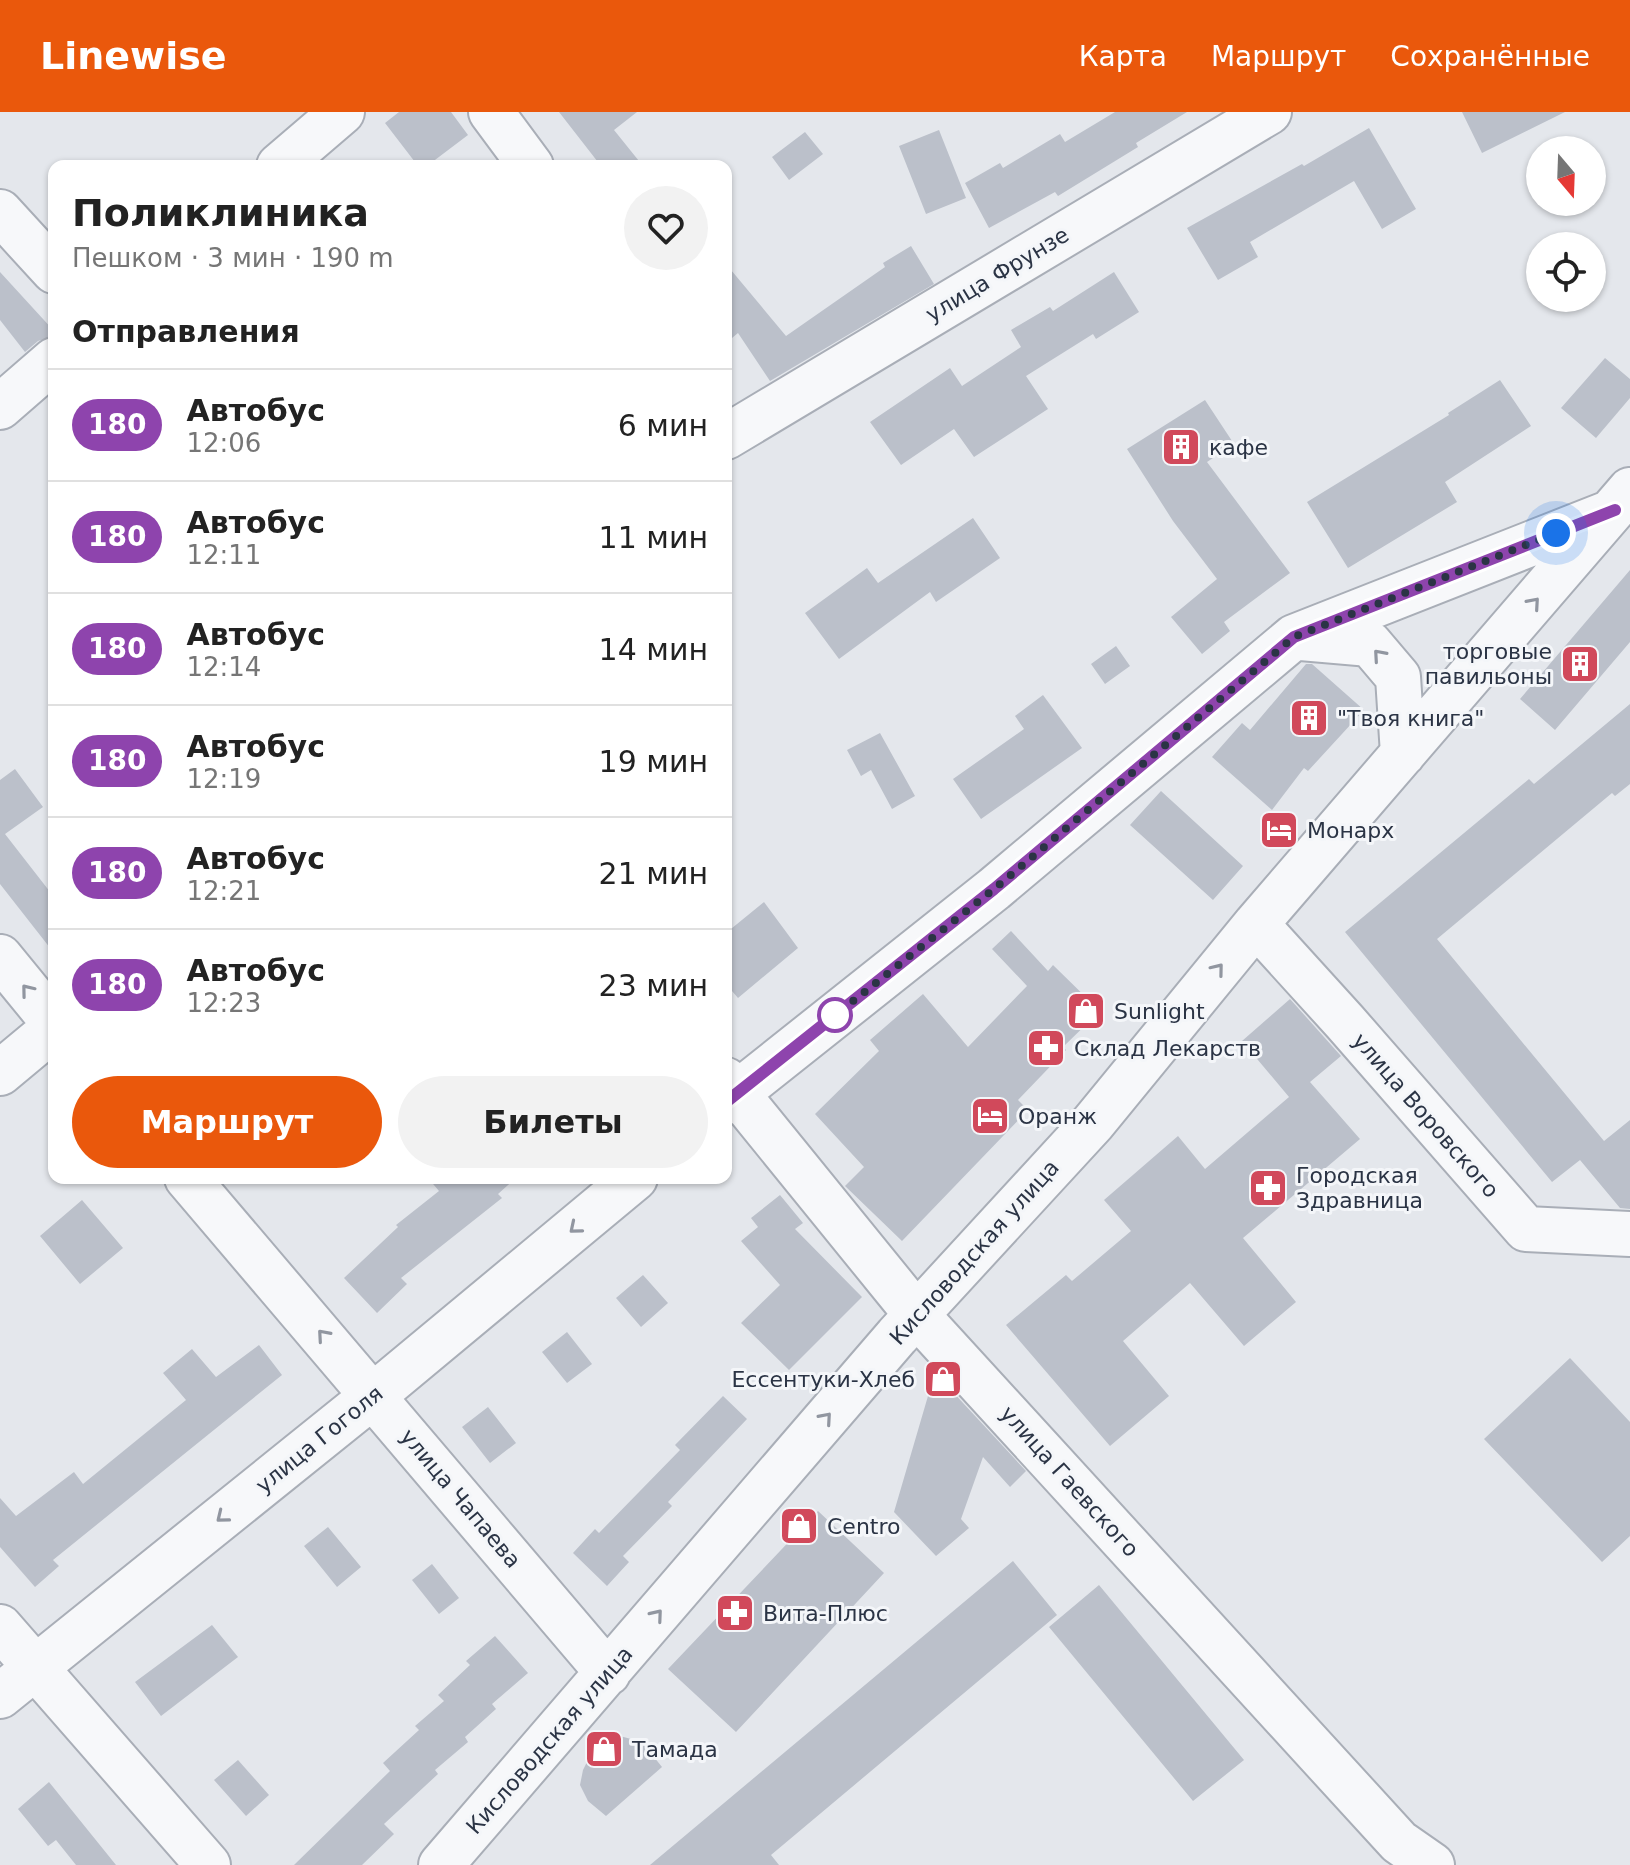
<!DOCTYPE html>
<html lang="ru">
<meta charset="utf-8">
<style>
:root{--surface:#fff;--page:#f2f2f2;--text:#222;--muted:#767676;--line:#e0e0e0;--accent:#ea580c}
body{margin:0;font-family:"DejaVu Sans",sans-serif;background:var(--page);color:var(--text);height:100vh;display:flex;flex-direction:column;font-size:30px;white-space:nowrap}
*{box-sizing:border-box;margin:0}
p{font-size:26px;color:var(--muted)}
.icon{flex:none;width:44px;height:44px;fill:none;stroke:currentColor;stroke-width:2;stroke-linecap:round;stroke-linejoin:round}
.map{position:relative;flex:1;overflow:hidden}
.side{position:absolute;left:48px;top:48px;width:684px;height:1024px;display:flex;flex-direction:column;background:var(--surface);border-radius:16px;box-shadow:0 2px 6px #0004}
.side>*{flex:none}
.badge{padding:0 16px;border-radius:26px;font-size:28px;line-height:52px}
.needle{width:52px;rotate:161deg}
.buttons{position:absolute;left:1526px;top:24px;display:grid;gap:16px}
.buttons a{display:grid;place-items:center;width:80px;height:80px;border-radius:50%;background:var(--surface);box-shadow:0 2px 6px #0004;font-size:40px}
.you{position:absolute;width:40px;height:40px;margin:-20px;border:6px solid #fff;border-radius:50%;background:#1a73e8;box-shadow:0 0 0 12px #1a73e833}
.map>.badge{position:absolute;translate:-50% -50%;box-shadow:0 0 0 4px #fff}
h2{padding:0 24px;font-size:30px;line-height:72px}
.round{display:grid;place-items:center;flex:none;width:84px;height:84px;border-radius:42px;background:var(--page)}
.summary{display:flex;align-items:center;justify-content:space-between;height:136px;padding:0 24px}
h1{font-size:38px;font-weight:700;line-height:60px}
.cta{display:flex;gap:16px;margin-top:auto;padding:16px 24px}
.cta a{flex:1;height:92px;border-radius:48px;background:var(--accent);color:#fff;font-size:32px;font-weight:700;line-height:92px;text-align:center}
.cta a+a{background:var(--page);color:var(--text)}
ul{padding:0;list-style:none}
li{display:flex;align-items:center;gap:24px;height:112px;padding:0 24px;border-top:2px solid var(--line)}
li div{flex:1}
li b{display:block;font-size:30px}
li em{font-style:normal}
li .badge{min-width:88px;font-weight:700;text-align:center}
header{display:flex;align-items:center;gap:48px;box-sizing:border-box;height:112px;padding:0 40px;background:var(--accent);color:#fff}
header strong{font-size:38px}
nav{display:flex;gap:44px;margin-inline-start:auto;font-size:28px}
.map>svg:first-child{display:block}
.building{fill:#bbc0ca}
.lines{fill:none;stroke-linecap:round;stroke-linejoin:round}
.minor-casing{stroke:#a9aeb7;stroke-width:48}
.minor{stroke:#f7f8fa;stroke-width:44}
.oneway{stroke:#9196a0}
.line-casing{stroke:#fff;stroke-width:18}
.line{stroke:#8e44ad;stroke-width:12}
.walk{stroke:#2b3445;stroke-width:8;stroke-dasharray:0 14.4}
.stop-dot{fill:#fff;stroke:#8e44ad;stroke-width:4}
.labels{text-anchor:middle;stroke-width:6;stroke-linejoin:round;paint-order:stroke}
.street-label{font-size:22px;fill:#2b3445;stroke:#f4f6f9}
.poi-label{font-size:22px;fill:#2b3445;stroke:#f4f6f9;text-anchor:start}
</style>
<header>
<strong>Linewise</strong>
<nav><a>Карта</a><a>Маршрут</a><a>Сохранённые</a></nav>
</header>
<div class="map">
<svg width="1630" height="1753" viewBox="0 0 1630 1753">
<rect width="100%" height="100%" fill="#e4e7ec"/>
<path class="building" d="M 399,0 L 451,0 L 468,23 L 427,54 L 418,54 L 385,11 Z
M 559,0 L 637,0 L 614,18 L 643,54 L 601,54 Z
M 1115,0 L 1187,0 L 1136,31 L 1138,35 L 1058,84 L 1055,80 L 989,116 L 965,71 L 1000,51 L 1003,56 L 1060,22 L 1065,30 Z
M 1462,0 L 1565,0 L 1482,41 Z
M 1369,16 L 1416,97 L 1382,117 L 1354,69 L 1250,130 L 1258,145 L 1218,168 L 1187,116 L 1302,52 L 1304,54 Z
M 939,18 L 966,86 L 926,102 L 899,34 Z
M 805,20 L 823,42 L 789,68 L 772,45 Z
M 911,134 L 934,172 L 770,269 L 738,221 L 726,231 L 726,152 L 786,224 L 885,155 L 883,151 Z
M 0,160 L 54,219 L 54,224 L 38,229 L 25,240 L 0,208 Z
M 1114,160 L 1139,200 L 1096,227 L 1093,222 L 1026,264 L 1048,297 L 974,345 L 954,317 L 901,353 L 870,310 L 950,256 L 962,274 L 1021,235 L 1011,218 L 1050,195 L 1053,199 Z
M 1605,246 L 1630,267 L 1630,286 L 1596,326 L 1561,296 Z
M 1500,268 L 1531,314 L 1445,370 L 1457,390 L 1348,456 L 1307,390 L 1449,303 L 1448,301 Z
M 1205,288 L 1234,332 L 1207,350 L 1290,461 L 1224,510 L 1230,519 L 1202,542 L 1171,505 L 1217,467 L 1173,409 L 1127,337 Z
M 973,406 L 1000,446 L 936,490 L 930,480 L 839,547 L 805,501 L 867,456 L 878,471 Z
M 1630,458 L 1630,530 L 1555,618 L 1520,587 Z
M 1116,534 L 1130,554 L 1105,572 L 1091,552 Z
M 1306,552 L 1312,552 L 1364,598 L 1308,659 L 1304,656 L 1272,698 L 1212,645 L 1242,611 L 1250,618 Z
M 1043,583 L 1082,636 L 981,707 L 953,667 L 1024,617 L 1015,604 Z
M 1630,592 L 1630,672 L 1615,684 L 1612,681 L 1437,827 L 1604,1029 L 1630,1008 L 1630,1097 L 1620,1096 L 1580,1048 L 1552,1070 L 1345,820 L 1529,667 L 1534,672 Z
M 880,621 L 915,684 L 892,697 L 871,658 L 861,664 L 847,638 Z
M 15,657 L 43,695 L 5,722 L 54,785 L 54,841 L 0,772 L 0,668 Z
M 1161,679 L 1243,754 L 1213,788 L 1130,713 Z
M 764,790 L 798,836 L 738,886 L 726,872 L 726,821 Z
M 1011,819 L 1048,859 L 1053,853 L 1100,899 L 1063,935 L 1066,938 L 1018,988 L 1028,998 L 902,1129 L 845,1074 L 864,1055 L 815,1002 L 879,939 L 870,928 L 923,882 L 968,935 L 1027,874 L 992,837 Z
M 1290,887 L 1341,944 L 1310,970 L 1360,1027 L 1243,1126 L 1296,1190 L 1244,1234 L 1190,1171 L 1123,1229 L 1169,1284 L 1110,1334 L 1006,1213 L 1066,1163 L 1072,1169 L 1131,1119 L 1104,1088 L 1178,1024 L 1205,1057 L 1289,985 L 1242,929 Z
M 428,1066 L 516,1066 L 498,1082 L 502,1086 L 401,1166 L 407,1172 L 377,1201 L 344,1166 L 398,1115 L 396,1113 L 439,1079 Z
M 780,1083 L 803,1111 L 795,1117 L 862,1185 L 789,1258 L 741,1211 L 780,1173 L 741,1129 L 758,1115 L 751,1106 Z
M 82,1088 L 123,1136 L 80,1172 L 40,1124 Z
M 643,1163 L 668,1191 L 641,1215 L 616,1186 Z
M 567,1220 L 592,1252 L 567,1271 L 542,1240 Z
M 259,1233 L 282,1263 L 53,1448 L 59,1454 L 35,1475 L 0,1435 L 0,1386 L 16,1404 L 74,1360 L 83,1372 L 186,1288 L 163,1261 L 192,1237 L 216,1265 Z
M 1570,1246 L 1630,1310 L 1630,1424 L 1602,1450 L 1484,1327 Z
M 938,1264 L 1026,1359 L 1010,1375 L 983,1345 L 961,1407 L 969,1416 L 936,1444 L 894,1400 L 928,1284 Z
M 723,1284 L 747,1307 L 668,1390 L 672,1394 L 623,1444 L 629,1450 L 607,1474 L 573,1441 L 595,1417 L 599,1421 L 680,1338 L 675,1333 Z
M 488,1295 L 516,1331 L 490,1351 L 462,1315 Z
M 818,1399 L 884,1461 L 736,1620 L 668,1557 Z
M 328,1415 L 361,1455 L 337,1475 L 304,1434 Z
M 1013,1449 L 1057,1503 L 771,1743 L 779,1753 L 650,1753 Z
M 432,1452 L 459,1486 L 439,1502 L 412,1468 Z
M 1099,1473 L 1244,1648 L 1193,1689 L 1049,1515 Z
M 212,1513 L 238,1545 L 161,1604 L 135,1570 Z
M 495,1524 L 528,1561 L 492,1592 L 496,1597 L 465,1625 L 468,1630 L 435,1658 L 438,1662 L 384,1712 L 394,1722 L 362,1753 L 294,1753 L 390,1659 L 383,1651 L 419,1618 L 415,1614 L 444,1589 L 438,1583 L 470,1553 L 466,1549 Z
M 620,1624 L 642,1630 L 662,1655 L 606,1704 L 588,1689 L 580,1673 L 583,1658 L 591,1642 L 603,1629 Z
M 238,1648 L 269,1683 L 246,1704 L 214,1668 Z
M 49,1670 L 116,1753 L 76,1753 L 56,1728 L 48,1734 L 18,1697 Z"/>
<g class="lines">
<defs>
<path id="minor" d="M 491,0 L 531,54
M 279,54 L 342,0
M 0,100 L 54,159
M 0,295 L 54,248
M 726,325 L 1269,0
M 1301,526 L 1370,532 L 1398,565 L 1403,642
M 1256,812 L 1345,910 L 1526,1117 L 1630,1122
M 0,845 L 54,911
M 0,961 L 54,916
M 726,968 L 916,1202 L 1399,1730 L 1432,1753
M 726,990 L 994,777 L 1294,525 L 1609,401
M 187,1066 L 608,1561
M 0,1515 L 208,1753
M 0,1584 L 374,1283 L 635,1066
M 441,1753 L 897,1224 L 1093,1011 L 1256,812 L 1630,378"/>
</defs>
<use href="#minor" class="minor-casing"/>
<use href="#minor" class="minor"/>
</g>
<defs><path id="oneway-chevron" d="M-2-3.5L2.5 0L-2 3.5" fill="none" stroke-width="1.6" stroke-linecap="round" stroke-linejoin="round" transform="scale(2)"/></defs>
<g class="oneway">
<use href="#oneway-chevron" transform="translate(1534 491) rotate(-49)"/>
<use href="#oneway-chevron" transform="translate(1379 543) rotate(-131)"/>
<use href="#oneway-chevron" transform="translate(1218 857) rotate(-51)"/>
<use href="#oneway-chevron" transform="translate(27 878) rotate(-129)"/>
<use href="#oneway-chevron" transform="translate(575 1116) rotate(140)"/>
<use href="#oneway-chevron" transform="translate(323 1223) rotate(-131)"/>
<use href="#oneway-chevron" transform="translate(826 1306) rotate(-49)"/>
<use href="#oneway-chevron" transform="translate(222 1405) rotate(141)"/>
<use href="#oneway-chevron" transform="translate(657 1503) rotate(-50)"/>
</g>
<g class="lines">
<defs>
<path id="line" d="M 726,990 L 994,777 L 1294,525 L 1615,398"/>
</defs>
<use href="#line" class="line-casing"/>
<use href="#line" class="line"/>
<path class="walk" d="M 835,903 L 833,905 L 994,777 L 1294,525 L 1556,421"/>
</g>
<defs>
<symbol id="building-square" viewBox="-11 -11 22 22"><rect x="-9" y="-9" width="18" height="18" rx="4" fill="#d1495b" stroke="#f4f6f9"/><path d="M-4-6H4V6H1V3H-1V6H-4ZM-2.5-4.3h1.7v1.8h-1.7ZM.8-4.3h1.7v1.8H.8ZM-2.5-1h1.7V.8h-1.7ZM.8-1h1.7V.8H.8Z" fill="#fff"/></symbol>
<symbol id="hotel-square" viewBox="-11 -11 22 22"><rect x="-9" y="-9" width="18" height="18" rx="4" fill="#d1495b" stroke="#f4f6f9"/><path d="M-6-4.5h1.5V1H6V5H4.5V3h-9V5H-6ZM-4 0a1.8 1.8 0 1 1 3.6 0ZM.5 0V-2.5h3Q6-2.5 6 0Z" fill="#fff"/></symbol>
<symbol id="shop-square" viewBox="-11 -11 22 22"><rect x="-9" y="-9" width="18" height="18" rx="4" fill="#d1495b" stroke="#f4f6f9"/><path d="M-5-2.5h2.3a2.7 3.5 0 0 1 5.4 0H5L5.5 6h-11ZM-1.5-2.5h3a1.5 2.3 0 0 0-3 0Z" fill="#fff"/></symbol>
<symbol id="pharmacy-square" viewBox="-11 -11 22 22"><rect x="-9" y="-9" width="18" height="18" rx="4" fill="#d1495b" stroke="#f4f6f9"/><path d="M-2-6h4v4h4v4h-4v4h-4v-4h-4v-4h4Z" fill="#fff"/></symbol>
</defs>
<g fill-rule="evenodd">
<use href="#building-square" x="1159" y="313" width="44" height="44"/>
<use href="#building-square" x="1558" y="530" width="44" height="44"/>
<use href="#building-square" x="1287" y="584" width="44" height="44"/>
<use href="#hotel-square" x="1257" y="696" width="44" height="44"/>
<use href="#shop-square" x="1064" y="877" width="44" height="44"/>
<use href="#pharmacy-square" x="1024" y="914" width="44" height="44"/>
<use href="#hotel-square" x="968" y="982" width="44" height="44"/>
<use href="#pharmacy-square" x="1246" y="1054" width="44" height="44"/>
<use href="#shop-square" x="921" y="1245" width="44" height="44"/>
<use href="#shop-square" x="777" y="1392" width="44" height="44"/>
<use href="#pharmacy-square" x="713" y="1479" width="44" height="44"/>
<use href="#shop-square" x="582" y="1615" width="44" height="44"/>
</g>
<circle class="stop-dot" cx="835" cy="903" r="16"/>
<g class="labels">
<g class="street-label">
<text transform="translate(997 162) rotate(-31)" y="8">улица Фрунзе</text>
<text transform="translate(1426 1003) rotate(49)" y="8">улица Воровского</text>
<text transform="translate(974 1140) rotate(-48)" y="8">Кисловодская улица</text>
<text transform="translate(319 1327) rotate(-39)" y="8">улица Гоголя</text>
<text transform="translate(1070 1369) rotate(48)" y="8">улица Гаевского</text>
<text transform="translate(461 1386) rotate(50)" y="8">улица Чапаева</text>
<text transform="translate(549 1628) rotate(-49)" y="8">Кисловодская улица</text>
</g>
<g class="poi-label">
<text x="1209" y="343">кафе</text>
<text x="1552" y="547" text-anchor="end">торговые<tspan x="1552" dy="25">павильоны</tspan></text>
<text x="1337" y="614">"Твоя книга"</text>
<text x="1307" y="726">Монарх</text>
<text x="1114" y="907">Sunlight</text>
<text x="1074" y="944">Склад Лекарств</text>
<text x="1018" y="1012">Оранж</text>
<text x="1296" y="1071">Городская<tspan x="1296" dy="25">Здравница</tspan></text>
<text x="915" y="1275" text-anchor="end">Ессентуки-Хлеб</text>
<text x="827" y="1422">Centro</text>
<text x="763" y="1509">Вита-Плюс</text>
<text x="632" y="1645">Тамада</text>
</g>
</g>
</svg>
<div class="buttons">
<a><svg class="needle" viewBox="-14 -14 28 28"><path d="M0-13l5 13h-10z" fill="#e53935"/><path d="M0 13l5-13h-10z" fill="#767676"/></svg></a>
<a><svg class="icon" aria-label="locate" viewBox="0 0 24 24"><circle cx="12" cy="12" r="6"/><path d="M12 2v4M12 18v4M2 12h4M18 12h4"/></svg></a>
</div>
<div class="you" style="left:1556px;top:421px"></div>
<section class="side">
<div class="summary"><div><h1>Поликлиника</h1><p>Пешком · 3 мин · 190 m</p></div><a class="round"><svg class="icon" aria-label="heart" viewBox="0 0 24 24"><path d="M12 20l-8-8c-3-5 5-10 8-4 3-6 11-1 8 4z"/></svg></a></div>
<h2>Отправления</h2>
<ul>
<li><span class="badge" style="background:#8e44ad;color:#fff">180</span><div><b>Автобус</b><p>12:06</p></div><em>6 мин</em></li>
<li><span class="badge" style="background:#8e44ad;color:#fff">180</span><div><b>Автобус</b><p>12:11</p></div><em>11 мин</em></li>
<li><span class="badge" style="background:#8e44ad;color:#fff">180</span><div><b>Автобус</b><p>12:14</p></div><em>14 мин</em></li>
<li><span class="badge" style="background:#8e44ad;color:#fff">180</span><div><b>Автобус</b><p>12:19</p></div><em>19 мин</em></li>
<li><span class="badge" style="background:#8e44ad;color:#fff">180</span><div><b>Автобус</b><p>12:21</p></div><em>21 мин</em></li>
<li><span class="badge" style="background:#8e44ad;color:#fff">180</span><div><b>Автобус</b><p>12:23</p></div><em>23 мин</em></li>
</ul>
<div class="cta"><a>Маршрут</a><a>Билеты</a></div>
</section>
</div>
